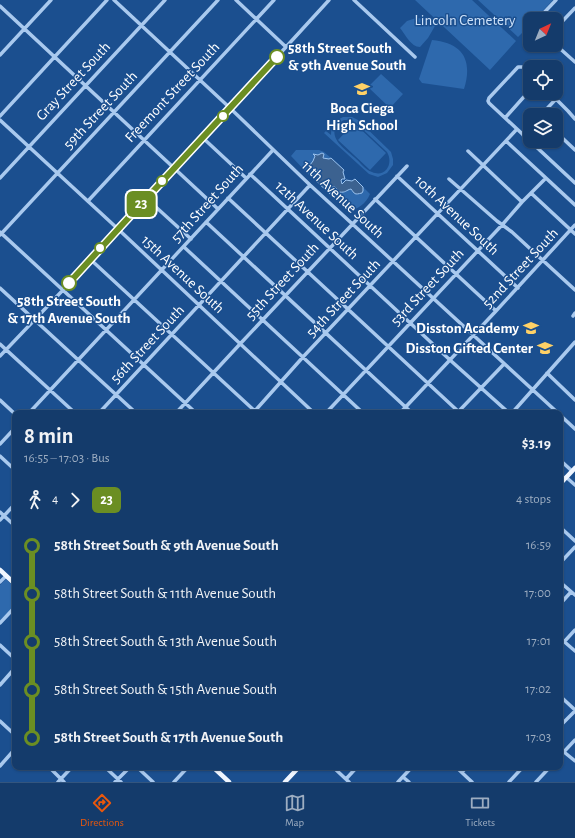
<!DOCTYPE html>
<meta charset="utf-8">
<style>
:root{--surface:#143b6b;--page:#214673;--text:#f1f3f6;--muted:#9dadc1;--line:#33557e;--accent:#ea580c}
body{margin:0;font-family:"Alegreya Sans",sans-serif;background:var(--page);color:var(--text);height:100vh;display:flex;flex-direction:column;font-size:15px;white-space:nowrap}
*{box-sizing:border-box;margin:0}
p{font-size:13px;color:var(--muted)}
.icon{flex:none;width:22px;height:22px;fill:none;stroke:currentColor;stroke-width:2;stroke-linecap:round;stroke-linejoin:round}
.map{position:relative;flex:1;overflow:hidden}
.side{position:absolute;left:12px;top:410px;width:551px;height:360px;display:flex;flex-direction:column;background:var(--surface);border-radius:8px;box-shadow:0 1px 3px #0004,0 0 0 1px var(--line)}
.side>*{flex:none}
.badge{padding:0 8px;border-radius:6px;font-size:14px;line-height:26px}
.needle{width:26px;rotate:43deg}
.fabs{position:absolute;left:523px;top:12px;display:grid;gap:8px}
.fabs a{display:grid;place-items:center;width:40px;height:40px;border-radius:8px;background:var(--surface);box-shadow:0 1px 3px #0004,0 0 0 1px var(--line);font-size:20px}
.map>.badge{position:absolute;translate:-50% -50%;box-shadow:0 0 0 2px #fff}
.legs{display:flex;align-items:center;gap:6px;height:44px;padding:0 12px;font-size:13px}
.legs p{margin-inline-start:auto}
.headline{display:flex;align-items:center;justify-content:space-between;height:68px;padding:0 12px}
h1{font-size:22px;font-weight:700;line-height:30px}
ul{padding:0 12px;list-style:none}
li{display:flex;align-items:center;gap:14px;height:48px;font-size:15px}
li i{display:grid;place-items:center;width:6px;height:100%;margin:0 5px;background:currentColor}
li i::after{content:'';width:10px;height:10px;margin:-5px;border:3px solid;border-radius:50%;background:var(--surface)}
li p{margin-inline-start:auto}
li:first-child i{background:linear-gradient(#0000 50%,currentColor 0)}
li:last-child i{background:linear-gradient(currentColor 50%,#0000 0)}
.dock{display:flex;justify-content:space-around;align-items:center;height:56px;border-top:1px solid var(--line);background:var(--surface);font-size:11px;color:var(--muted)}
.dock a{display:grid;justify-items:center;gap:2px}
.dock .on{color:var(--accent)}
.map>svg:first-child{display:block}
.green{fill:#2e69ad;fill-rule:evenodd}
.water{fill:#3c6290;stroke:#9cc4f0}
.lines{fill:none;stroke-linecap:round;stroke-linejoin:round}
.minor{stroke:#a9c9ee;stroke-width:3.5}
.major{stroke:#f0f6ff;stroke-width:4.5}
.line-1-casing{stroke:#fff;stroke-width:9}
.line-1{stroke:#6b8e23;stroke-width:6}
.stop-1-dot{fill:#fff;stroke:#6b8e23;stroke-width:2}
.labels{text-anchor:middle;stroke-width:3;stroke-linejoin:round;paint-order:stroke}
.park-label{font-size:15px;fill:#cfe3fa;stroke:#1b4f8f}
.stop-label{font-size:15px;font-weight:bold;fill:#fff;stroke:#1b4f8f;text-anchor:start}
.street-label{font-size:15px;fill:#fff;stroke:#1b4f8f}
.poi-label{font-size:15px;font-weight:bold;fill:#fff;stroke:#1b4f8f;text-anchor:end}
</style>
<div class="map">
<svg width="575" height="782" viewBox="0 0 575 782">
<rect width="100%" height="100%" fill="#1b4f8f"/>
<path class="green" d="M 415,0 L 472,0 L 516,41 L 490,70 Z
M 478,0 L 553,0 L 535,19 L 530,19 L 530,25 L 518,37 Z
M 416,18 C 424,18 429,21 435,26 L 428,38 L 420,47 C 411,47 405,34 400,28 L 407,21 Z
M 432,40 C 463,43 473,60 464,89 L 422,83 L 419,79 Z
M 381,74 L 403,94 L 390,108 L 368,87 Z
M 343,117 L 352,117 L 358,120 L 388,149 L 391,152 L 393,159 L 393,165 L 387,173 L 378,177 L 369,174 L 324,133 L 326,131 L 331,135 C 331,127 335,121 343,117 ZM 344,120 L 351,120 L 356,123 L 387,152 C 394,164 385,178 372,172 C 365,170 360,162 355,158 C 347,151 331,141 335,128 C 337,124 340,122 344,120 Z
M 354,123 L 386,153 L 370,170 L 338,140 Z
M 296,150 L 319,150 L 324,152 L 331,158 C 328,160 326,159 323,157 L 323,155 L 322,153 L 318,155 L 314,154 L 315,156 L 311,167 L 315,168 L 319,174 L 316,181 L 309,175 L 291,156 Z
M 332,187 L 335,187 L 336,190 L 339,192 C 345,193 346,190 351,189 L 356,194 L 362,193 L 363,191 L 363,187 L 370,194 C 366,204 358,209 348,211 L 330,194 L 330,189 Z
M 6,579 L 15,588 L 15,605 L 0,621 L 0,585 Z"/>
<path class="water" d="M 322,153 L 324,154 L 323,158 L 329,159 L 331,158 L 344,170 L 343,172 L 345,179 L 342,179 L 341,180 L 342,184 L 346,180 L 352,181 L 355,179 L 363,187 L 363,191 L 362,193 C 354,195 355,194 351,189 C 346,190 346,193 339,192 L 335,187 L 332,187 L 330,189 L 330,194 L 316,181 C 318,177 321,172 315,168 C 313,167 311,167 310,165 L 313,161 L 315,156 L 313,154 L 318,155 Z"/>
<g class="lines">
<path class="minor" d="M 114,0 L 230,108 L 310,185 L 558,413
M 236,0 L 286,47
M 354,0 L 415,57
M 0,6 L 218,209
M 538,19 L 556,0
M 556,28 L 575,8
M 556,45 L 575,62
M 536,50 L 540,45
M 0,55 L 51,0
M 530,74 L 523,67 L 518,67 L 489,98 L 488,101 L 489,103 L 575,183
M 550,93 L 568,111 L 575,119
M 541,115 L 556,99
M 0,116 L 107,0
M 505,118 L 530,90
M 0,120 L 118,229 L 314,413
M 556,132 L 575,150
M 523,135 L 530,128
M 203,138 L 246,178
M 506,141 L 575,205
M 468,151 L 522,202
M 250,174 L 450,360 L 509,413
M 397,176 L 518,288
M 0,178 L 165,0
M 449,179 L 497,221 L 512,232 L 575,290
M 531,193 L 575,234
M 146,198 L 191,239
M 228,198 L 460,413
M 375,199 L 496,311
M 88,201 L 274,0
M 206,222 L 412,413
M 0,232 L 196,413
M 0,235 L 218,0
M 184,247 L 363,413
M 90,259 L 257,413
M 0,288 L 136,413
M 573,316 L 575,313
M 0,344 L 75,413
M 0,356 L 63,290 L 90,259 L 286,47 L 329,0
M 547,373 L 575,400
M 0,400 L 15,414
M 458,412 L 504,364
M 29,413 L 273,150
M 99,413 L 310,185
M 176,413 L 240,344 L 407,166
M 253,413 L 303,357 L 517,129
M 326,413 L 502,225 L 522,202 L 546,178
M 400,413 L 496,311 L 575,225
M 512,413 L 575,342
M 560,415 L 575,429
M 0,444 L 15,428
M 0,456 L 15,470
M 560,460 L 572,471
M 566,477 L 575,485
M 0,512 L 15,526
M 0,520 L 15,504
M 560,527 L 575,541
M 560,563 L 575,547
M 0,582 L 6,576
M 560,582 L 575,595
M 560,604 L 571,592
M 0,623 L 15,607
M 560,638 L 575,651
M 564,642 L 575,630
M 0,645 L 15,659
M 0,685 L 15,668
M 560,696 L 575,710
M 0,721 L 15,735
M 560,726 L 575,711
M 564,752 L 575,761
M 560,756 L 575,740
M 0,766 L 15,749
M 49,767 L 64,782
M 105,767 L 121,782
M 137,767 L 153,782
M 333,767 L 349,782
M 456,767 L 472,782
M 462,772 L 467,767
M 403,777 L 409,782
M 346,779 L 357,767
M 58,782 L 72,767
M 115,782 L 130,767
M 174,782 L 188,767
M 398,782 L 412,767
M 509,782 L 523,767
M 536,782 L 550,767"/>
<path class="major" d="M 560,484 L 575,468
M 0,570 L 15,584
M 213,767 L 229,782
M 285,782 L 299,767"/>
</g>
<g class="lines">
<defs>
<path id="line-1" d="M 69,283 L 121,226 L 277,57"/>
</defs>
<use href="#line-1" class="line-1-casing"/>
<use href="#line-1" class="line-1"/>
</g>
<defs>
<symbol id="school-bare" viewBox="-9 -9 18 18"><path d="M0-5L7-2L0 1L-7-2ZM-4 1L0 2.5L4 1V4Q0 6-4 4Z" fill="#ffd166" stroke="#1b4f8f" stroke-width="2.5" paint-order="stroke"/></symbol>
</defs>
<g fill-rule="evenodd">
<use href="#school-bare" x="351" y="78" width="22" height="22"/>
<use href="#school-bare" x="520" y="317" width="22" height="22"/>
<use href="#school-bare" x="534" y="337" width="22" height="22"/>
</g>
<g class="stop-1-dot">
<circle cx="277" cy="57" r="7"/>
<circle cx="223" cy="116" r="5"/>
<circle cx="162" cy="181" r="5"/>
<circle cx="100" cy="248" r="5"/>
<circle cx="69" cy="283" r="7"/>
</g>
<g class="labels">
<g class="park-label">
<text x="465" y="25">Lincoln Cemetery</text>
</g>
<g class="stop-label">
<text x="288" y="53">58th Street South<tspan x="288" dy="17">&amp; 9th Avenue South</tspan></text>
<text x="69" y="306" text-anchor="middle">58th Street South<tspan x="69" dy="17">&amp; 17th Avenue South</tspan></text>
</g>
<g class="street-label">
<text transform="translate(73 81) rotate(-47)" y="5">Gray Street South</text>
<text transform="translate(172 92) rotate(-47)" y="5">Freemont Street South</text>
<text transform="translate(100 110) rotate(-47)" y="5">59th Street South</text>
<text transform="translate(343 199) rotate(43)" y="5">11th Avenue South</text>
<text transform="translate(207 203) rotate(-48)" y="5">57th Street South</text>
<text transform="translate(457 215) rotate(43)" y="5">10th Avenue South</text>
<text transform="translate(317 220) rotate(43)" y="5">12th Avenue South</text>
<text transform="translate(520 268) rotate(-47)" y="5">52nd Street South</text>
<text transform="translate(183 274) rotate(43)" y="5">15th Avenue South</text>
<text transform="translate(282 281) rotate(-47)" y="5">55th Street South</text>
<text transform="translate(427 287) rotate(-47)" y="5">53rd Street South</text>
<text transform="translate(343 298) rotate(-47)" y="5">54th Street South</text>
<text transform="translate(147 344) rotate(-47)" y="5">56th Street South</text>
</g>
<g class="poi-label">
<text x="362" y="113" text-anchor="middle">Boca Ciega<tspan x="362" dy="17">High School</tspan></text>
<text x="519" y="333">Disston Academy</text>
<text x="533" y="353">Disston Gifted Center</text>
</g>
</g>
</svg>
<div class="fabs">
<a><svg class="needle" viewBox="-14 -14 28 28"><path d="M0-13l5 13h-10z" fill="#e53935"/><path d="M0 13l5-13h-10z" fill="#9dadc1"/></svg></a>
<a><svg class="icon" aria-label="locate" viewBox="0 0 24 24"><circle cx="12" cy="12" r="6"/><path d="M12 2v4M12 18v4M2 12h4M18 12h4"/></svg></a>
<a><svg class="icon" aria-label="layers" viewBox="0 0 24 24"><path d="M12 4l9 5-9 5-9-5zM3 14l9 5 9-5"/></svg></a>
</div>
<b class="badge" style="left:141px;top:204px;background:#6b8e23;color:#fff">23</b>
<section class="side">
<div class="headline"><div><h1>8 min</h1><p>16:55 – 17:03 · Bus</p></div><b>$3.19</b></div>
<div class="legs"><svg class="icon" aria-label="walk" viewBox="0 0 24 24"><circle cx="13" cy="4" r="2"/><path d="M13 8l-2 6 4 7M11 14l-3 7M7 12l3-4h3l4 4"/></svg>4<svg class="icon" aria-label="forward" viewBox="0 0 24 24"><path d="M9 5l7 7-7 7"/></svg><b class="badge" style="background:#6b8e23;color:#fff">23</b><p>4 stops</p></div>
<ul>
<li><i style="color:#6b8e23"></i><b>58th Street South &amp; 9th Avenue South</b><p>16:59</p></li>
<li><i style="color:#6b8e23"></i><span>58th Street South &amp; 11th Avenue South</span><p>17:00</p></li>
<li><i style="color:#6b8e23"></i><span>58th Street South &amp; 13th Avenue South</span><p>17:01</p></li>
<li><i style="color:#6b8e23"></i><span>58th Street South &amp; 15th Avenue South</span><p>17:02</p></li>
<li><i style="color:#6b8e23"></i><b>58th Street South &amp; 17th Avenue South</b><p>17:03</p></li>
</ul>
</section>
</div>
<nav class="dock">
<a class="on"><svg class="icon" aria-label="directions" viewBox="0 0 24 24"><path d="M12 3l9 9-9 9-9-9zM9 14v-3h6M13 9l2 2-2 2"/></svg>Directions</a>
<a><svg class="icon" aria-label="map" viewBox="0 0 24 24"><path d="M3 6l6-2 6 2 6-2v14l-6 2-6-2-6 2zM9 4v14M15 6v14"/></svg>Map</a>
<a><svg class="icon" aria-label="tickets" viewBox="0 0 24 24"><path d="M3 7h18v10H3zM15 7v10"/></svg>Tickets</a>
</nav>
